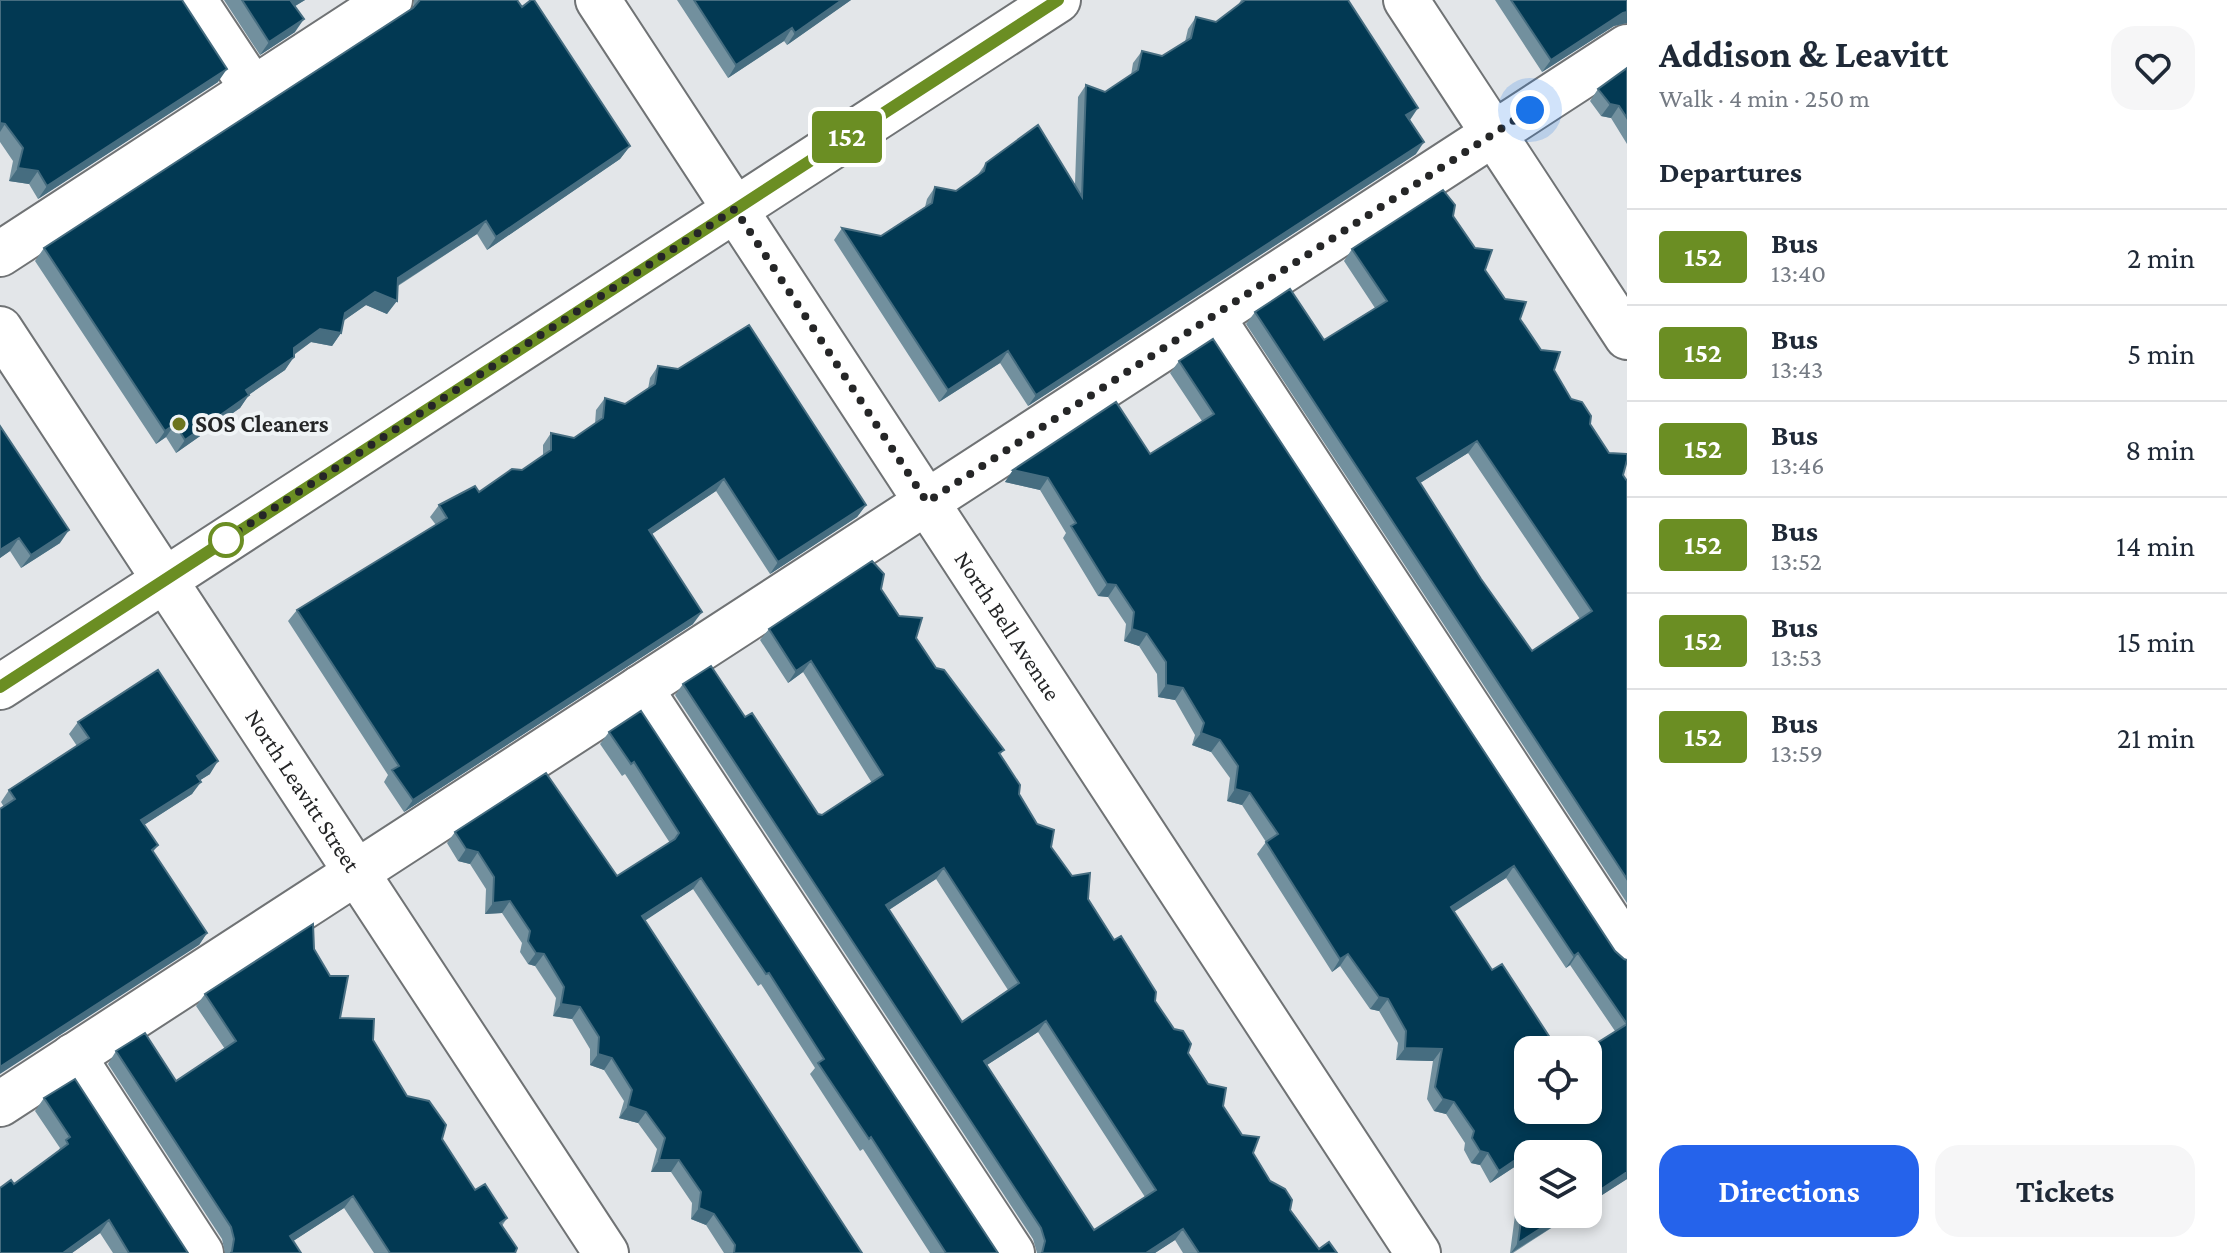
<!DOCTYPE html>
<meta charset="utf-8">
<style>
:root{--surface:#fff;--page:#f6f6f7;--text:#1f2937;--muted:#747a83;--line:#e0e1e3;--accent:#2563eb}
body{margin:0;font-family:"Crimson Pro",serif;background:var(--page);color:var(--text);height:100vh;display:flex;flex-direction:column;font-size:30px;white-space:nowrap}
*{box-sizing:border-box;margin:0}
p{font-size:26px;color:var(--muted)}
.icon{flex:none;width:44px;height:44px;fill:none;stroke:currentColor;stroke-width:2;stroke-linecap:round;stroke-linejoin:round}
.map{position:relative;flex:1;overflow:hidden}
.drawer{display:flex;flex-direction:column;background:var(--surface);width:600px}
.drawer>*{flex:none}
.badge{padding:0 16px;border-radius:6px;font-size:28px;line-height:52px}
.buttons{position:absolute;left:1514px;top:1036px;display:grid;gap:16px}
.buttons a{display:grid;place-items:center;width:88px;height:88px;border-radius:16px;background:var(--surface);box-shadow:0 4px 12px #0003;font-size:40px}
.you{position:absolute;width:40px;height:40px;margin:-20px;border:6px solid #fff;border-radius:50%;background:#1a73e8;box-shadow:0 0 0 12px #1a73e833}
.map>.badge{position:absolute;translate:-50% -50%;box-shadow:0 0 0 4px #fff}
h2{padding:0 32px;font-size:30px;line-height:72px}
.round{display:grid;place-items:center;flex:none;width:84px;height:84px;border-radius:24px;background:var(--page)}
.summary{display:flex;align-items:center;justify-content:space-between;height:136px;padding:0 32px}
h1{font-size:38px;font-weight:700;line-height:60px}
.button{display:flex;gap:16px;margin-top:auto;padding:16px 32px}
.button a{flex:1;height:92px;border-radius:24px;background:var(--accent);color:#fff;font-size:32px;font-weight:700;line-height:92px;text-align:center}
.button a+a{background:var(--page);color:var(--text)}
ul{padding:0;list-style:none}
li{display:flex;align-items:center;gap:24px;height:96px;padding:0 32px;border-top:2px solid var(--line)}
li div{flex:1}
li b{display:block;font-size:30px}
li em{font-style:normal}
li .badge{min-width:88px;font-weight:700;text-align:center}
main{display:flex;flex:1;min-height:0}
.map>svg:first-child{display:block}
.lines{fill:none;stroke-linecap:round;stroke-linejoin:round}
.minor-casing{stroke:#707375;stroke-width:48}
.minor{stroke:#fff;stroke-width:44}
.wall{fill:#72909e;fill-rule:evenodd}
.shaded-wall{fill:#466d80}
.building{fill:#023953;stroke:#466d80;stroke-width:2;fill-rule:evenodd}
.line-casing{stroke:#fff;stroke-width:18}
.line{stroke:#6b8e23;stroke-width:12}
.walk{stroke:#252627;stroke-width:8;stroke-dasharray:0 14.4}
.poi-dot{fill:#6c751f;stroke:#f0f4f6;stroke-width:3}
.stop-dot{fill:#fff;stroke:#6b8e23;stroke-width:4}
.labels{text-anchor:middle;stroke-width:8;stroke-linejoin:round;paint-order:stroke}
.poi-label{font-size:24px;font-weight:bold;fill:#252627;stroke:#f0f4f6;text-anchor:start}
.street-label{font-size:24px;fill:#252627;stroke:#f0f4f6}
</style>
<main>
<div class="map">
<svg width="1627" height="1253" viewBox="0 0 1627 1253">
<rect width="100%" height="100%" fill="#e3e6e9"/>
<g class="lines">
<defs>
<g id="minor">
<path d="M 194,0 L 253,89"/>
<path id="s1" d="M 598,0 L 1418,1253"/>
<path d="M 1406,0 L 1627,337"/>
<path d="M 0,254 L 390,0"/>
<path d="M 1212,317 L 1627,949"/>
<path id="s2" d="M 0,329 L 606,1253"/>
<path d="M 0,687 L 1058,0"/>
<path d="M 640,688 L 1012,1253"/>
<path d="M 73,1056 L 201,1253"/>
<path d="M 0,1104 L 1627,47"/>
</g>
</defs>
<use href="#minor" class="minor-casing"/>
<use href="#minor" class="minor"/>
</g>
<path class="wall" d="M 0,0 L 218,82 L 38,199 L 29,184 L 9,181 L 13,161 L 0,142 Z
M 224,0 L 305,0 L 295,6 L 295,32 L 260,55 Z
M 414,0 L 517,0 L 630,146 L 620,159 L 487,250 L 477,234 L 398,286 L 387,314 L 366,305 L 343,321 L 341,333 L 332,346 L 311,342 L 294,355 L 285,370 L 249,394 L 240,408 L 176,453 L 166,437 L 156,444 L 35,261 L 44,248 L 413,8 Z
M 677,0 L 851,0 L 787,45 L 784,41 L 728,78 Z
M 1241,0 L 1348,0 L 1410,120 L 1416,154 L 1028,406 L 1000,363 L 939,402 L 834,240 L 842,228 L 881,236 L 925,207 L 927,199 L 935,187 L 956,191 L 977,176 L 986,163 L 1075,184 L 1078,97 L 1086,85 L 1105,92 L 1131,75 L 1133,63 L 1142,51 L 1162,56 L 1185,42 L 1188,29 L 1196,17 L 1216,22 L 1237,7 Z
M 1495,0 L 1627,0 L 1627,23 L 1614,26 L 1542,72 Z
M 1627,68 L 1627,144 L 1611,118 L 1601,116 L 1590,101 L 1598,89 Z
M 1453,216 L 1485,270 L 1520,319 L 1554,370 L 1571,399 L 1590,424 L 1627,481 L 1627,903 L 1246,324 L 1255,312 L 1324,340 L 1375,308 L 1344,261 L 1352,249 ZM 1468,453 L 1580,619 L 1532,651 L 1481,579 L 1420,483 Z
M 1179,361 L 1615,951 L 1624,959 L 1627,960 L 1627,1179 L 1588,1204 L 1588,1154 L 1528,1154 L 1528,1214 L 1573,1214 L 1513,1253 L 1510,1253 L 1522,1162 L 1490,1183 L 1480,1165 L 1471,1163 L 1464,1150 L 1465,1143 L 1446,1114 L 1434,1111 L 1427,1099 L 1433,1061 L 1396,1060 L 1398,1043 L 1379,1011 L 1370,1009 L 1340,966 L 1332,972 L 1257,854 L 1266,842 L 1242,805 L 1227,801 L 1230,778 L 1211,752 L 1192,745 L 1195,735 L 1175,700 L 1158,697 L 1157,674 L 1139,646 L 1124,641 L 1126,624 L 1108,597 L 1098,596 L 1063,538 L 1066,533 L 1040,490 L 1005,482 L 1013,470 L 1150,454 L 1202,421 L 1170,373 ZM 1506,878 L 1566,968 L 1570,965 L 1615,1031 L 1528,1110 L 1454,911 Z
M 658,366 L 866,505 L 857,517 L 770,574 L 716,491 L 652,534 L 693,624 L 404,812 L 384,782 L 388,775 L 288,621 L 297,610 L 436,525 L 430,517 L 439,505 L 479,492 L 522,470 L 543,456 L 543,445 L 551,433 L 574,438 L 595,424 L 596,410 L 605,398 L 625,404 L 648,389 L 650,378 Z
M 0,426 L 60,543 L 21,568 L 10,551 L 0,558 Z
M 881,589 L 936,668 L 1004,750 L 1000,755 L 1019,794 L 1051,847 L 1088,899 L 1223,1106 L 1270,1181 L 1319,1249 L 1337,1253 L 1183,1253 L 1175,1240 L 1155,1253 L 1037,1253 L 1033,1239 L 675,695 L 683,684 L 745,717 L 818,814 L 822,815 L 872,783 L 803,672 L 788,683 L 760,640 L 769,629 ZM 936,879 L 1008,990 L 962,1022 L 889,910 ZM 1038,1032 L 1145,1197 L 1094,1230 L 987,1065 Z
M 641,711 L 998,1253 L 930,1253 L 863,1149 L 860,1151 L 810,1074 L 815,1068 L 761,984 L 758,986 L 693,889 L 645,920 L 862,1253 L 724,1253 L 706,1225 L 691,1219 L 692,1203 L 671,1172 L 651,1172 L 657,1149 L 638,1123 L 619,1118 L 624,1101 L 604,1070 L 590,1065 L 590,1049 L 572,1019 L 553,1016 L 556,998 L 535,966 L 528,964 L 520,952 L 522,943 L 502,913 L 485,914 L 486,889 L 470,864 L 458,861 L 447,843 L 455,832 L 617,876 L 670,843 L 625,774 L 622,776 L 600,744 L 609,732 Z
M 78,722 L 210,774 L 200,780 L 192,794 L 144,825 L 158,845 L 153,852 L 207,933 L 199,945 L 4,807 L 1,802 L 9,790 L 77,746 L 69,734 Z
M 314,949 L 340,1018 L 373,1040 L 407,1096 L 442,1139 L 475,1190 L 507,1218 L 502,1226 L 515,1253 L 374,1253 L 344,1208 L 293,1241 L 301,1253 L 225,1253 L 222,1239 L 108,1064 L 116,1051 L 176,1081 L 225,1049 L 196,1006 L 205,994 Z
M 44,1098 L 188,1253 L 113,1253 L 100,1233 L 72,1253 L 0,1253 L 14,1184 L 58,1151 L 60,1148 L 35,1111 Z"/>
<path class="shaded-wall" d="M 293,0 L 305,0 L 282,14 Z
M 842,0 L 851,0 L 787,45 L 795,33 Z
M 1627,12 L 1627,23 L 1614,26 L 1542,72 L 1551,60 L 1623,13 Z
M 304,19 L 295,32 L 260,55 L 269,42 Z
M 792,28 L 784,41 L 728,78 L 736,65 Z
M 227,69 L 218,82 L 38,199 L 47,186 Z
M 1610,104 L 1619,106 L 1611,118 L 1601,116 Z
M 1418,108 L 1410,120 L 1406,115 Z
M 0,123 L 5,124 L 0,132 Z
M 1424,142 L 1416,154 L 1028,406 L 1036,395 Z
M 630,146 L 620,159 L 487,250 L 496,237 Z
M 18,168 L 38,171 L 29,184 L 9,181 Z
M 486,221 L 477,234 L 389,291 L 398,278 Z
M 375,292 L 397,301 L 387,314 L 366,305 L 336,326 L 345,313 Z
M 320,329 L 341,333 L 332,346 L 311,342 L 285,361 L 294,348 Z
M 1008,351 L 1000,363 L 939,402 L 948,390 Z
M 294,357 L 285,370 L 237,403 L 246,390 Z
M 249,395 L 240,408 L 176,453 L 185,440 Z
M 175,424 L 166,437 L 156,444 L 165,431 Z
M 1477,441 L 1468,453 L 1409,490 L 1417,478 Z
M 1013,470 L 1048,478 L 1040,490 L 1005,482 Z
M 724,479 L 716,491 L 640,542 L 649,530 Z
M 866,505 L 857,517 L 770,574 L 778,562 Z
M 69,530 L 60,543 L 21,568 L 31,555 Z
M 19,538 L 10,551 L 0,558 L 0,550 Z
M 1107,584 L 1116,585 L 1108,597 L 1098,596 Z
M 702,612 L 693,624 L 404,812 L 413,800 Z
M 1132,629 L 1147,634 L 1139,646 L 1124,641 Z
M 811,661 L 803,672 L 788,683 L 796,671 Z
M 1166,685 L 1183,688 L 1175,700 L 1158,697 Z
M 1201,733 L 1220,740 L 1211,752 L 1192,745 Z
M 218,761 L 210,774 L 188,788 L 197,776 Z
M 201,782 L 192,794 L 133,832 L 141,820 Z
M 1235,789 L 1250,793 L 1242,805 L 1227,801 Z
M 466,849 L 478,852 L 470,864 L 458,861 Z
M 1514,866 L 1506,878 L 1443,919 L 1451,907 Z
M 944,868 L 936,879 L 878,917 L 886,905 Z
M 701,878 L 693,889 L 634,928 L 642,916 Z
M 510,901 L 502,913 L 485,914 L 493,903 Z
M 207,933 L 199,945 L 0,1074 L 0,1067 Z
M 536,953 L 544,954 L 535,966 L 528,964 Z
M 1578,953 L 1570,965 L 1566,968 L 1574,956 Z
M 1348,954 L 1340,966 L 1332,972 L 1340,959 Z
M 1379,997 L 1388,999 L 1379,1011 L 1370,1009 Z
M 561,1004 L 580,1007 L 572,1019 L 553,1016 Z
M 1046,1021 L 1038,1032 L 976,1072 L 984,1061 Z
M 1405,1048 L 1442,1049 L 1433,1061 L 1396,1060 Z
M 598,1054 L 612,1058 L 604,1070 L 590,1065 Z
M 1443,1099 L 1454,1102 L 1446,1114 L 1434,1111 Z
M 628,1106 L 646,1112 L 638,1123 L 619,1118 Z
M 1530,1150 L 1522,1162 L 1490,1183 L 1499,1171 Z
M 1480,1151 L 1488,1153 L 1480,1165 L 1471,1163 Z
M 659,1160 L 679,1160 L 671,1172 L 651,1172 Z
M 1627,1172 L 1627,1179 L 1588,1204 L 1588,1198 Z
M 353,1196 L 344,1208 L 281,1249 L 290,1236 Z
M 699,1208 L 714,1214 L 706,1225 L 691,1219 Z
M 1563,1214 L 1573,1214 L 1511,1253 L 1518,1243 Z
M 109,1220 L 100,1233 L 72,1253 L 63,1253 Z
M 1183,1229 L 1175,1240 L 1155,1253 L 1146,1253 Z"/>
<path class="building" d="M 0,0 L 182,0 L 227,69 L 47,186 L 38,171 L 18,168 L 23,148 L 5,124 L 0,123 Z
M 242,0 L 293,0 L 291,1 L 304,19 L 269,42 Z
M 420,0 L 517,0 L 522,7 L 531,0 L 534,0 L 630,146 L 496,237 L 486,221 L 398,278 L 397,301 L 375,292 L 345,313 L 341,333 L 320,329 L 294,348 L 294,357 L 246,390 L 249,395 L 185,440 L 175,424 L 165,431 L 44,248 L 413,8 Z
M 694,0 L 842,0 L 795,33 L 792,28 L 736,65 Z
M 1245,0 L 1348,0 L 1418,108 L 1406,115 L 1424,142 L 1036,395 L 1008,351 L 948,390 L 842,228 L 881,236 L 932,203 L 935,187 L 956,191 L 984,171 L 986,163 L 1038,125 L 1082,197 L 1086,85 L 1105,92 L 1138,70 L 1142,51 L 1162,56 L 1191,38 L 1196,17 L 1216,22 Z
M 1511,0 L 1627,0 L 1627,12 L 1623,13 L 1551,60 Z
M 1627,68 L 1627,118 L 1619,106 L 1610,104 L 1598,89 Z
M 1443,190 L 1455,205 L 1453,216 L 1475,248 L 1492,250 L 1485,270 L 1505,299 L 1526,302 L 1520,319 L 1541,350 L 1560,352 L 1554,370 L 1571,399 L 1582,402 L 1591,416 L 1590,424 L 1609,453 L 1627,454 L 1627,460 L 1623,475 L 1627,481 L 1627,879 L 1255,312 L 1290,289 L 1324,340 L 1387,301 L 1352,249 ZM 1477,441 L 1592,611 L 1532,651 L 1481,579 L 1417,478 Z
M 749,325 L 866,505 L 778,562 L 724,479 L 649,530 L 702,612 L 413,800 L 392,770 L 399,766 L 297,610 L 447,518 L 439,505 L 475,486 L 479,492 L 512,469 L 522,470 L 551,450 L 551,433 L 574,438 L 603,418 L 605,398 L 625,404 L 655,384 L 658,366 L 678,369 Z
M 1213,339 L 1615,951 L 1624,959 L 1627,960 L 1627,1172 L 1588,1198 L 1588,1154 L 1530,1154 L 1530,1150 L 1499,1171 L 1488,1153 L 1480,1151 L 1472,1138 L 1474,1131 L 1454,1102 L 1443,1099 L 1435,1087 L 1442,1049 L 1405,1048 L 1406,1031 L 1388,999 L 1379,997 L 1348,954 L 1340,959 L 1266,842 L 1278,834 L 1250,793 L 1235,789 L 1238,766 L 1220,740 L 1201,733 L 1204,723 L 1183,688 L 1166,685 L 1166,662 L 1147,634 L 1132,629 L 1134,612 L 1116,585 L 1107,584 L 1071,526 L 1076,523 L 1048,478 L 1013,470 L 1116,402 L 1150,454 L 1214,414 L 1179,361 ZM 1514,866 L 1574,956 L 1578,953 L 1627,1024 L 1586,1050 L 1588,1050 L 1588,1110 L 1528,1110 L 1528,1050 L 1558,1050 L 1502,964 L 1492,970 L 1451,907 Z
M 0,426 L 69,530 L 31,555 L 19,538 L 0,550 Z
M 872,561 L 884,574 L 881,589 L 899,616 L 922,618 L 916,638 L 936,668 L 944,670 L 1004,750 L 999,753 L 1020,785 L 1019,794 L 1037,824 L 1054,830 L 1051,847 L 1072,876 L 1090,873 L 1088,899 L 1114,940 L 1121,936 L 1156,992 L 1155,1001 L 1174,1029 L 1183,1031 L 1191,1044 L 1188,1053 L 1208,1084 L 1226,1088 L 1223,1106 L 1242,1135 L 1259,1137 L 1253,1153 L 1270,1181 L 1285,1189 L 1292,1200 L 1290,1210 L 1319,1249 L 1329,1242 L 1337,1253 L 1199,1253 L 1183,1229 L 1146,1253 L 1042,1253 L 1045,1241 L 1041,1228 L 683,684 L 711,666 L 745,717 L 752,713 L 818,814 L 822,815 L 883,775 L 811,661 L 796,671 L 769,629 ZM 944,868 L 1019,983 L 962,1022 L 886,905 ZM 1046,1021 L 1156,1190 L 1094,1230 L 984,1061 Z
M 158,670 L 218,761 L 197,776 L 201,782 L 141,820 L 158,845 L 152,850 L 207,933 L 0,1067 L 0,809 L 15,799 L 9,790 L 89,738 L 78,722 Z
M 641,711 L 998,1253 L 946,1253 L 871,1137 L 869,1139 L 818,1063 L 824,1059 L 769,973 L 766,974 L 701,878 L 642,916 L 862,1253 L 734,1253 L 735,1245 L 714,1214 L 699,1208 L 701,1192 L 679,1160 L 659,1160 L 665,1138 L 646,1112 L 628,1106 L 632,1090 L 612,1058 L 598,1054 L 599,1037 L 580,1007 L 561,1004 L 564,987 L 544,954 L 536,953 L 528,941 L 530,931 L 510,901 L 493,903 L 494,877 L 478,852 L 466,849 L 455,832 L 546,773 L 617,876 L 675,839 L 679,833 L 634,762 L 631,764 L 609,732 Z
M 313,924 L 314,949 L 330,976 L 348,976 L 340,1018 L 374,1019 L 373,1040 L 407,1096 L 429,1101 L 446,1125 L 442,1139 L 475,1190 L 485,1184 L 507,1218 L 500,1223 L 517,1248 L 515,1253 L 390,1253 L 353,1196 L 290,1236 L 301,1253 L 231,1253 L 232,1251 L 234,1239 L 231,1227 L 116,1051 L 145,1033 L 176,1081 L 236,1041 L 205,994 Z
M 75,1079 L 188,1253 L 129,1253 L 109,1220 L 63,1253 L 0,1253 L 0,1188 L 11,1180 L 14,1184 L 68,1144 L 66,1140 L 70,1137 L 44,1098 Z
M 1528,1169 L 1528,1214 L 1563,1214 L 1518,1243 Z"/>
<g class="lines">
<defs>
<path id="line" d="M 0,687 L 1058,0"/>
</defs>
<use href="#line" class="line-casing"/>
<use href="#line" class="line"/>
<path class="walk" d="M 226,540 L 214,547 L 735,209 L 927,502 L 1530,110"/>
</g>
<circle class="poi-dot" cx="179" cy="424" r="8"/>
<circle class="stop-dot" cx="226" cy="540" r="16"/>
<g class="labels">
<g class="poi-label">
<text x="195" y="432">SOS Cleaners</text>
</g>
<g class="street-label">
<text dy="8" stroke="none"><textPath href="#s1" startOffset="748">North Bell Avenue</textPath></text>
<text dy="8" stroke="none"><textPath href="#s2" startOffset="552">North Leavitt Street</textPath></text>
</g>
</g>
</svg>
<div class="buttons">
<a><svg class="icon" aria-label="locate" viewBox="0 0 24 24"><circle cx="12" cy="12" r="6"/><path d="M12 2v4M12 18v4M2 12h4M18 12h4"/></svg></a>
<a><svg class="icon" aria-label="layers" viewBox="0 0 24 24"><path d="M12 4l9 5-9 5-9-5zM3 14l9 5 9-5"/></svg></a>
</div>
<div class="you" style="left:1530px;top:110px"></div>
<b class="badge" style="left:847px;top:137px;background:#6b8e23;color:#fff">152</b>
</div>
<section class="drawer">
<div class="summary"><div><h1>Addison &amp; Leavitt</h1><p>Walk · 4 min · 250 m</p></div><a class="round"><svg class="icon" aria-label="heart" viewBox="0 0 24 24"><path d="M12 20l-8-8c-3-5 5-10 8-4 3-6 11-1 8 4z"/></svg></a></div>
<h2>Departures</h2>
<ul>
<li><span class="badge" style="background:#6b8e23;color:#fff">152</span><div><b>Bus</b><p>13:40</p></div><em>2 min</em></li>
<li><span class="badge" style="background:#6b8e23;color:#fff">152</span><div><b>Bus</b><p>13:43</p></div><em>5 min</em></li>
<li><span class="badge" style="background:#6b8e23;color:#fff">152</span><div><b>Bus</b><p>13:46</p></div><em>8 min</em></li>
<li><span class="badge" style="background:#6b8e23;color:#fff">152</span><div><b>Bus</b><p>13:52</p></div><em>14 min</em></li>
<li><span class="badge" style="background:#6b8e23;color:#fff">152</span><div><b>Bus</b><p>13:53</p></div><em>15 min</em></li>
<li><span class="badge" style="background:#6b8e23;color:#fff">152</span><div><b>Bus</b><p>13:59</p></div><em>21 min</em></li>
</ul>
<div class="button"><a>Directions</a><a>Tickets</a></div>
</section>
</main>
